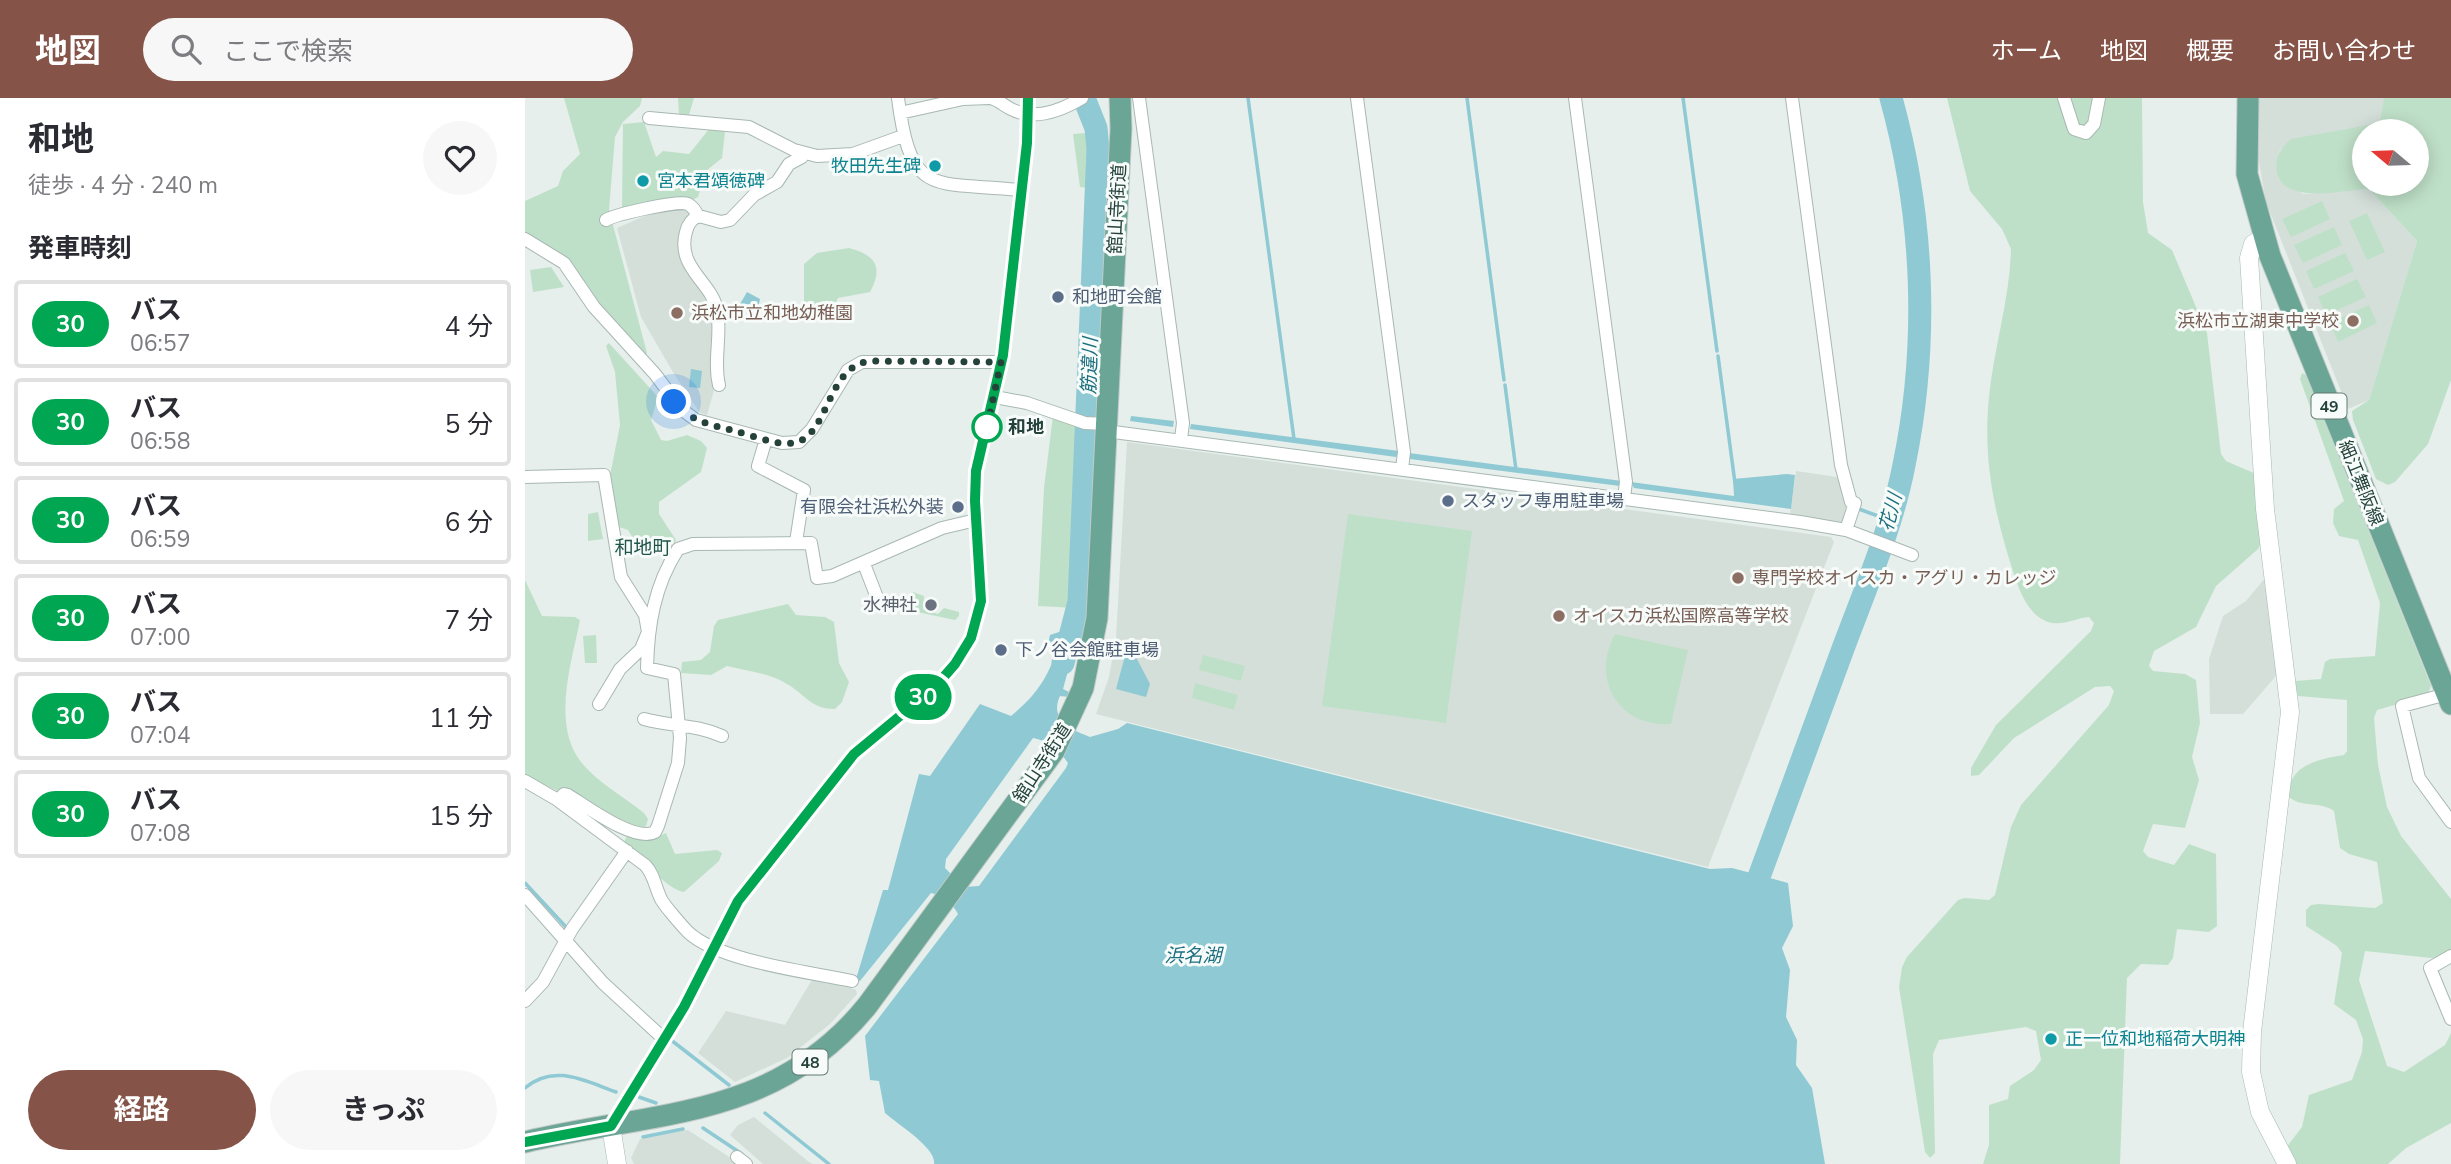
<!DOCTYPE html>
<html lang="ja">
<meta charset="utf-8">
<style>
:root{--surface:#fff;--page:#f7f7f7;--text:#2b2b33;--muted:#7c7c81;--line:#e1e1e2;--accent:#855347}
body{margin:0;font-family:"Nunito Sans","Noto Sans JP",sans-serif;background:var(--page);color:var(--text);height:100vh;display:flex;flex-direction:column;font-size:26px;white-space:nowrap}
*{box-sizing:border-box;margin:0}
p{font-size:23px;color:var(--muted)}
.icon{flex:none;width:38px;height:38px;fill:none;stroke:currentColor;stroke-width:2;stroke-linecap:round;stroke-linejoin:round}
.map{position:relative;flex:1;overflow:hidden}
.sheet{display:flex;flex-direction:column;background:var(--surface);width:525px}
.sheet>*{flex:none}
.badge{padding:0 14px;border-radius:23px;font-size:24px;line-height:46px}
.needle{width:46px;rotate:289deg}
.tools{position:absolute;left:1827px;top:21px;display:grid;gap:14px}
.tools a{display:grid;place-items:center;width:77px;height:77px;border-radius:50%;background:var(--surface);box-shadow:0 4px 18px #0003;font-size:35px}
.you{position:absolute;width:35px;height:35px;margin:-18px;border:5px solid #fff;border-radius:50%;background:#1a73e8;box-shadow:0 0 0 10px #1a73e833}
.map>.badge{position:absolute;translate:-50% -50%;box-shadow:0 0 0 4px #fff}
h2{padding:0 28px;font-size:26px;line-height:63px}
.round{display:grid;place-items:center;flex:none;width:74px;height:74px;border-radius:37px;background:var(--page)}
.overview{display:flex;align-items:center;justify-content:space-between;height:119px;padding:0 28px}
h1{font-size:33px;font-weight:700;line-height:52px}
.action{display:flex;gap:14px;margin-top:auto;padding:14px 28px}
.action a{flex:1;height:80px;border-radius:42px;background:var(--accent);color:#fff;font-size:28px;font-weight:700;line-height:80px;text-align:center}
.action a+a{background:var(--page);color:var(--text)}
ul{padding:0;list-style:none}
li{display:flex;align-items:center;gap:21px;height:88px;margin:0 14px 10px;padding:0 14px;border:4px solid var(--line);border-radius:7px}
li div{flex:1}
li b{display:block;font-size:26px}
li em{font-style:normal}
li .badge{min-width:77px;font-weight:700;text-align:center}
header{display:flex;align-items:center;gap:42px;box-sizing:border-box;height:98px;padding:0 35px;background:var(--accent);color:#fff}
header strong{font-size:33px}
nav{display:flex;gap:38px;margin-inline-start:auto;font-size:24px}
.search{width:490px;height:63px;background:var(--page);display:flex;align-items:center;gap:18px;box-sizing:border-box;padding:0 24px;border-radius:38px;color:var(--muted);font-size:26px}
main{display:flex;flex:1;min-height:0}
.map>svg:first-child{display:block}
.built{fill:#d4dfda}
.green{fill:#bfe0c8;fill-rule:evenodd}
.water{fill:#8ec9d4;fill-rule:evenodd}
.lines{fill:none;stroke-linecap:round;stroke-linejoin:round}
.stream{stroke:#8ec9d4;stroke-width:3.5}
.river{stroke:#8ec9d4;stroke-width:23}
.street-casing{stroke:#a8b8b2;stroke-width:14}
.secondary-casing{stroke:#a4bbb3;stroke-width:19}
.primary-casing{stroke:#c2cac8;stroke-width:23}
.street{stroke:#fff;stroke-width:12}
.secondary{stroke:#fff;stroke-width:18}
.primary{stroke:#6aa596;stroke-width:21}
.line-casing{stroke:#fff;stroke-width:16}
.line{stroke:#00a651;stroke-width:10}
.walk{stroke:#24423a;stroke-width:7;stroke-dasharray:0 12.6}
.culture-dot{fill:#0f9aa8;stroke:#f7fbf9;stroke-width:2.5}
.service-dot{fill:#5c6f8a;stroke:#f7fbf9;stroke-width:2.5}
.education-dot{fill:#8d6e63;stroke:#f7fbf9;stroke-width:2.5}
.stop-dot{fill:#fff;stroke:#00a651;stroke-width:3.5}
.worship-dot{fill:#6b7280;stroke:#f7fbf9;stroke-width:2.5}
.labels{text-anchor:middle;stroke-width:6;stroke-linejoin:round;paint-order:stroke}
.shield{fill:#f7fbf9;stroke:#637a73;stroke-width:2}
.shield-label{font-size:16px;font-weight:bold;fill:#24423a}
.culture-label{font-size:18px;fill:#0d838f;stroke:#f7fbf9;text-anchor:start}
.street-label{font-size:18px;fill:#24423a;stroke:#f7fbf9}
.service-label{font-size:18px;fill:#4e5e75;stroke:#f7fbf9;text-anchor:start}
.education-label{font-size:18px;fill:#785e54;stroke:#f7fbf9;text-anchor:start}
.stop-label{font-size:18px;font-weight:bold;fill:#24423a;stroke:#f7fbf9;text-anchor:start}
.worship-label{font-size:18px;fill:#5b616d;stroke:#f7fbf9;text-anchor:end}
.water-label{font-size:19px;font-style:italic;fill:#1c6f80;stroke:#f7fbf9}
.neighbourhood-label{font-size:19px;fill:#1f5548;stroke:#f7fbf9}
</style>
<header>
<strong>地図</strong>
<div class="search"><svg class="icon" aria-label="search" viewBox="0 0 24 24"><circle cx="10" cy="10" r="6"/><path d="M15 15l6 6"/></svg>ここで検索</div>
<nav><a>ホーム</a><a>地図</a><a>概要</a><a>お問い合わせ</a></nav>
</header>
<main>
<section class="sheet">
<div class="overview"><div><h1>和地</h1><p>徒歩 · 4 分 · 240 m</p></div><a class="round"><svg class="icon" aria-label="heart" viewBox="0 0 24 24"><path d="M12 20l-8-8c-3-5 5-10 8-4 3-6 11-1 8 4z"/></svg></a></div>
<h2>発車時刻</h2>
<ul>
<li><span class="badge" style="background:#00a651;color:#fff">30</span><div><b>バス</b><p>06:57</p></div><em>4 分</em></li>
<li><span class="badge" style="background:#00a651;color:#fff">30</span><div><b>バス</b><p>06:58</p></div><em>5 分</em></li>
<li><span class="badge" style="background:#00a651;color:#fff">30</span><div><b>バス</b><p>06:59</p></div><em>6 分</em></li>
<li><span class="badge" style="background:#00a651;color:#fff">30</span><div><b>バス</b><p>07:00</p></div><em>7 分</em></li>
<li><span class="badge" style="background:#00a651;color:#fff">30</span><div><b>バス</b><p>07:04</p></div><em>11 分</em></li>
<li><span class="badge" style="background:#00a651;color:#fff">30</span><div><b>バス</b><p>07:08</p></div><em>15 分</em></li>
</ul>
<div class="action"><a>経路</a><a>きっぷ</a></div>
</section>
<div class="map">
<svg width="1926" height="1066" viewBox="0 0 1926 1066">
<rect width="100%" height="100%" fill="#e6efeb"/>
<path class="built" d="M 1734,0 L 1926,0 L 1892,33 L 1855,26 L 1755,52 L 1751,67 L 1754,81 L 1778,96 L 1844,91 L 1892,143 L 1844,302 L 1823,311 L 1741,104 L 1732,53 Z
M 155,108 L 166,113 L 157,134 L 187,207 L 190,289 L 182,317 L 175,315 L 149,276 L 116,219 L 92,130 L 117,119 Z
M 602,344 L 1306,439 L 1309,444 L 1183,769 L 571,616 L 584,579 L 591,540 Z
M 1271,373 L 1312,379 L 1323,412 L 1319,422 L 1314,425 L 1265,417 Z
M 1741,479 L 1756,577 L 1751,578 L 1718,616 L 1685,616 L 1684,561 L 1698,518 L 1721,503 Z
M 288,880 L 309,884 L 331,892 L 332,896 L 305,926 L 262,960 L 210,984 L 173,955 L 201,913 L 260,927 Z
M 229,1019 L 284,1064 L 288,1066 L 238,1066 L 205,1037 L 213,1027 Z
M 163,1032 L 215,1066 L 109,1066 L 106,1060 L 115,1041 Z"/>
<path class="green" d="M 39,0 L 117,0 L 115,8 L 98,24 L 90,39 L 84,112 L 122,255 L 120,258 L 73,206 L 42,161 L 0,135 L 0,103 L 33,88 L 38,73 L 55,56 Z
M 153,0 L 169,0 L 164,17 L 154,16 Z
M 1422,0 L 1617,0 L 1618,104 L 1623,135 L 1647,152 L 1682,235 L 1696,356 L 1701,363 L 1731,376 L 1736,445 L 1733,451 L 1691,488 L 1671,529 L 1629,553 L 1624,568 L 1628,573 L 1660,576 L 1671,582 L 1675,625 L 1667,659 L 1674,682 L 1660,730 L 1628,726 L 1618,753 L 1623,759 L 1649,767 L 1664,746 L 1691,756 L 1692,828 L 1684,834 L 1652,831 L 1648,860 L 1643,867 L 1616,866 L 1602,880 L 1595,1066 L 1458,1066 L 1464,1047 L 1464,1007 L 1483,1001 L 1485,988 L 1509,972 L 1516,962 L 1511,933 L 1501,929 L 1414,942 L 1408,956 L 1410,1055 L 1405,1060 L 1400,1054 L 1374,889 L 1377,869 L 1382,859 L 1433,802 L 1440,800 L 1464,802 L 1470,797 L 1486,729 L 1496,707 L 1584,607 L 1589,593 L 1585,588 L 1570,589 L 1489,640 L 1454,677 L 1446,678 L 1446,670 L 1471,627 L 1566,533 L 1569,525 L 1564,519 C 1551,520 1541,527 1527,525 C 1501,519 1493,488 1486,467 C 1468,410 1458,358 1464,299 C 1469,249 1485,200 1486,151 L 1477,131 L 1445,93 Z
M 1859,0 L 1926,0 L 1926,282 L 1903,346 L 1870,384 L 1863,387 L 1851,381 L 1828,322 L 1827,313 L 1844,302 L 1892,143 L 1844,91 C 1820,92 1759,107 1752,75 C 1749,60 1755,51 1766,41 L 1855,25 ZM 1839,33 L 1892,33 L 1892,86 L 1839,86 Z
M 556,4 L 569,44 L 568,90 L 555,89 L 548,36 L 560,35 Z
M 119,24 L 131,59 L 138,53 L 164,56 L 185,30 L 200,34 L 197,60 L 181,73 L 173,99 L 168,102 L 141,100 L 121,108 L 97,110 L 98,26 Z
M 1797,103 L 1805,121 L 1766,139 L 1757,121 Z
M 1842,115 L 1860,154 L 1842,162 L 1824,123 Z
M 1809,129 L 1817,147 L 1778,165 L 1769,147 Z
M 324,150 C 350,157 359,168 345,194 L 313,200 L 305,218 L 283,219 L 279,212 L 279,166 L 292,155 Z
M 1820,155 L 1829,173 L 1789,191 L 1781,173 Z
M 26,169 L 39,189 L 8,194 L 5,172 Z
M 1832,181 L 1841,199 L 1801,217 L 1793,199 Z
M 1844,207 L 1852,225 L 1813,244 L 1805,225 Z
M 84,245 L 133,299 L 126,322 L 136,342 L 142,343 L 162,337 L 176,343 L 182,350 L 176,374 L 134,404 L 134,416 L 151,442 L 147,450 L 113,448 L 103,432 L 94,429 L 85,378 L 95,327 L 90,274 L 81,248 Z
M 1777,275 L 1781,277 L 1906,588 L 1903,596 L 1897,599 L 1852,612 L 1849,620 L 1853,667 L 1862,709 L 1876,738 L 1926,801 L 1926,852 L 1915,859 L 1906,860 L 1840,853 L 1834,882 L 1862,968 L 1879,974 L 1920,947 L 1926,935 L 1926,1025 L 1881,1050 L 1863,1066 L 1769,1066 L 1761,1050 L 1777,1029 L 1784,997 L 1827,982 L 1837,954 L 1838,941 L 1831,922 L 1809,906 L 1817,855 L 1812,848 L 1781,828 L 1781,812 L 1786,807 L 1794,806 L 1850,810 L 1858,805 L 1852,764 L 1824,756 L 1815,750 L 1809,713 C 1796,703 1776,710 1764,699 C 1762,667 1794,661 1819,657 L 1822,653 L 1822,602 L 1773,598 L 1770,583 L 1796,581 L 1800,564 L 1805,561 L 1850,558 L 1855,505 L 1833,442 L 1814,438 L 1808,425 L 1809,411 L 1819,403 L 1775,281 Z
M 528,318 L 559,329 L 550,510 L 513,508 L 519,390 Z
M 73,414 L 78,441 L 63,443 L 63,416 Z
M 823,416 L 947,433 L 921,625 L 797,608 Z
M 0,482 L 17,518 L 50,519 L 55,522 C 47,564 26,625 56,664 C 72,684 99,699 119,715 L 123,721 L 121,728 L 116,731 L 0,678 Z
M 388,494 L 399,498 L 398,511 L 413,516 L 419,510 L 434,514 L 434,518 L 430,522 L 392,514 L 386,506 Z
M 263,506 L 271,517 L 300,519 L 309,524 L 314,565 L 324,584 L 317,604 L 310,611 C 286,611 281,597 262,586 C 246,575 221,573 202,568 L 186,577 L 156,575 L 157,564 L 176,562 L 185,554 L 189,528 L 193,522 Z
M 1090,536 L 1163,552 L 1146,626 C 1094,630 1065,581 1090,536 Z
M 71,537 L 72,565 L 60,565 L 58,538 Z
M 678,557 L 720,568 L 716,583 L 674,572 Z
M 670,585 L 713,597 L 709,612 L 667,600 Z
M 141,735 L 150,756 L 192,752 L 197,755 L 194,763 L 159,794 C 142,792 113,757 99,744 L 102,738 L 125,742 Z"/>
<path class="water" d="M 222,194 L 235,201 L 233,211 L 215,206 Z
M 166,271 L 177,273 L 175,290 L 164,289 Z
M 606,318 L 649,323 L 648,329 L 605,323 Z
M 666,326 L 874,353 L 871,359 L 665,331 Z
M 884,355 L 1097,383 L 1095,388 L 885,361 Z
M 1262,376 L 1270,377 L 1266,411 L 1109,390 L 1106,384 L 1209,398 L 1208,381 Z
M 534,534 L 552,540 L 538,591 L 546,595 L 544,599 L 535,598 C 524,621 546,632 565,639 L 593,631 L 602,625 L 1185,771 L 1207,770 L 1263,785 L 1268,828 L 1257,850 L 1265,872 L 1261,919 L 1272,942 L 1271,967 L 1287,990 L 1300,1066 L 409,1066 C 412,1050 372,1026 360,1015 L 354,983 L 345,982 L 340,938 L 433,816 C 427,805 419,798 406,795 L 335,883 L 331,881 L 358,792 L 363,792 L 394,676 L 405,678 L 455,606 L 486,618 C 509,599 522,582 531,554 L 523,546 L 525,537 ZM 508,640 C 522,642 535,653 543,665 L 541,670 L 454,788 L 439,789 L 420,770 L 421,761 Z
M 600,558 L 612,561 L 625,586 L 621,599 L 591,591 Z"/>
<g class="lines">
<path class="stream" d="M 723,0 L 769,341
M 942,0 L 979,282
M 1158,0 L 1192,253
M 1193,258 L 1210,385
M 980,287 L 991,372
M 1334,411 L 1364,422
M 0,785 L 41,829
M 146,942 L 204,987
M 0,990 C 29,965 60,983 91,994
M 114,999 L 131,1005
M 240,1015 L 304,1066
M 178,1030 L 217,1056
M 118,1039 L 158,1031"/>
<path class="river" d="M 538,565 L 554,504 L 573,51 L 571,30 L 559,0
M 1224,806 C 1255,720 1287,634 1319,548 C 1341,489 1367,429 1379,367 C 1404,246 1399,119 1366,0"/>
<defs>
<path id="street" d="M 373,0 C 386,101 407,83 496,92
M 465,0 C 474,2 478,7 486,11 C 509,23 537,12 557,0
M 614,0 L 658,325 L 656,341
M 832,0 L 879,354 L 877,371
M 1050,0 L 1101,384 L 1099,400
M 1267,0 L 1316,367 L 1326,404 L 1330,405 L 1321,432
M 1539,0 L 1549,31 L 1561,35 L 1569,26 L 1574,0
M 375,15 L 438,1 L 464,0
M 124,20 L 224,29 L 269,52 L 292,58 L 328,56 L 378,38
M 81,122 C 91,116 154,102 163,106 C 168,109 171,113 173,119
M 0,141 L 39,165 L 69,209 L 130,276 L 156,311 L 171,322 L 257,345 L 274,344 L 287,331 L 323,272 L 337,264 L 476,264
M 194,287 C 188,262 197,236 192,212 C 187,184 151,170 161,134 C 163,126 166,121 174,118 L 196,124 L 205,122 L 229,97 L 252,84 L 264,66 L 277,59 L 278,55
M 470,299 L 502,305 L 560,325 L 581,326
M 581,333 L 1275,424 L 1321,432 L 1387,457
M 241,341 L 233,368 L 279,392 L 271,444
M 0,379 L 79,377 L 96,479 L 120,517 L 123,534 L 116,551 L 95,571 L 74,606
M 339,466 L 353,502
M 1922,596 L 1877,608 L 1894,680 L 1926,724
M 119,621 C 148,629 170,626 197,638
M 0,683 L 31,701 L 120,767 C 129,776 130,789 136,801 C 138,806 158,829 163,834 C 193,863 284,874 327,883
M 33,702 L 39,696 L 43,697 C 61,708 110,745 130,734 L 133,728 L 153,665 L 155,640 L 149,576 L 122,570 C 123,528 129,488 153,451 L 168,446 L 286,445 L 292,480 L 307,478 L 417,430 L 451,422
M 0,797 L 78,885 L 139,941
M 1926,858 L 1905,870 L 1926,921
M 0,903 L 18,884 L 47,831 L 102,753
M 87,1027 L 159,909 L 213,803 L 329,656 L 410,589 L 430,566 L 446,540 L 456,503 L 450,403 L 451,373 L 478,257 L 502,45 L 503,0
M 212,1059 L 221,1066"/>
<path id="secondary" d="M 1739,140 L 1728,146 L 1724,160 L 1740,411 L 1765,614 L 1727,934 L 1726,974 L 1735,1014 L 1762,1066
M 86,1028 L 92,1066"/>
<path id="primary" d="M 1723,0 L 1722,76 L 1745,158 L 1926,606
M 0,1044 C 130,1013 249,1022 342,908 L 529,653 L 558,590 L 572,520 L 596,31 L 595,0"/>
</defs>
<use href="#street" class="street-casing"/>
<use href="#secondary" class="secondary-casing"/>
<use href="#primary" class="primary-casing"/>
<use href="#street" class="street"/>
<use href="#secondary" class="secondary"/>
<use href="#primary" class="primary"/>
</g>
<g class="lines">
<defs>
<path id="line" d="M 0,1044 L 86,1028 L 159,909 L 213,803 L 329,656 L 410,589 L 430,566 L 446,540 L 456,503 L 450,403 L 451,373 L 478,257 L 502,45 L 503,0"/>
</defs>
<use href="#line" class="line-casing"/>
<use href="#line" class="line"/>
<path class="walk" d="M 149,304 C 166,324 187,327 210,333 C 227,337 251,348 268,345 C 304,340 301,268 345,263 L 476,264 L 462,329"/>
</g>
<g class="culture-dot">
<circle cx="410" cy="68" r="7"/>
<circle cx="118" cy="83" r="7"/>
<circle cx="1526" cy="941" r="7"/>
</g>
<g class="service-dot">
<circle cx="533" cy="199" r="7"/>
<circle cx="923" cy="403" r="7"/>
<circle cx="433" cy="409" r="7"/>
<circle cx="476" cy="552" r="7"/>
</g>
<g class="education-dot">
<circle cx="152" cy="215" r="7"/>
<circle cx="1828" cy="223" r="7"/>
<circle cx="1213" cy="480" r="7"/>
<circle cx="1034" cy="518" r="7"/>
</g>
<circle class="stop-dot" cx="462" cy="329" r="14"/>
<circle class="worship-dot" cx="406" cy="507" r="7"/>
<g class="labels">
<g class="shield">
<rect x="1786.5" y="295.5" width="35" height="25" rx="5"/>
<rect x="267.5" y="951.5" width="35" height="25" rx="5"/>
</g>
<g class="shield-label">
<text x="1804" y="314">49</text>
<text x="285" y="970">48</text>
</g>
<g class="culture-label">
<text x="396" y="74" text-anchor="end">牧田先生碑</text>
<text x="132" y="89">宮本君頌徳碑</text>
<text x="1540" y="947">正一位和地稲荷大明神</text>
</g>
<g class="street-label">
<text transform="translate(592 111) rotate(-87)" y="6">舘山寺街道</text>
<text transform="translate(1836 385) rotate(68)" y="6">細江舞阪線</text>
<text transform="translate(517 665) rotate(-57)" y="6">舘山寺街道</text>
</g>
<g class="service-label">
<text x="547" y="205">和地町会館</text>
<text x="937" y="409">スタッフ専用駐車場</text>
<text x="419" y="415" text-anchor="end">有限会社浜松外装</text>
<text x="490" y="558">下ノ谷会館駐車場</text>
</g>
<g class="education-label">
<text x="166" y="221">浜松市立和地幼稚園</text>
<text x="1814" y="229" text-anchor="end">浜松市立湖東中学校</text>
<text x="1227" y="486">専門学校オイスカ・アグリ・カレッジ</text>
<text x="1048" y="524">オイスカ浜松国際高等学校</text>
</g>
<g class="stop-label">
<text x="483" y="335">和地</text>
</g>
<g class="worship-label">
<text x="392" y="513">水神社</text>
</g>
<g class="water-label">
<text transform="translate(564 268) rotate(-88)" y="7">筋違川</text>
<text transform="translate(1365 414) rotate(-75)" y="7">花川</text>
<text x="668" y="864">浜名湖</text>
</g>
<g class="neighbourhood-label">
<text x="118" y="456">和地町</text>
</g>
</g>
</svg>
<div class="tools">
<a><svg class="needle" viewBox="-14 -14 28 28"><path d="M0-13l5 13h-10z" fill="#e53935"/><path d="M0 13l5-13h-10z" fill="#7c7c81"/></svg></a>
</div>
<div class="you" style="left:149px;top:304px"></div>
<b class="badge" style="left:398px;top:599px;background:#00a651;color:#fff">30</b>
</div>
</main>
